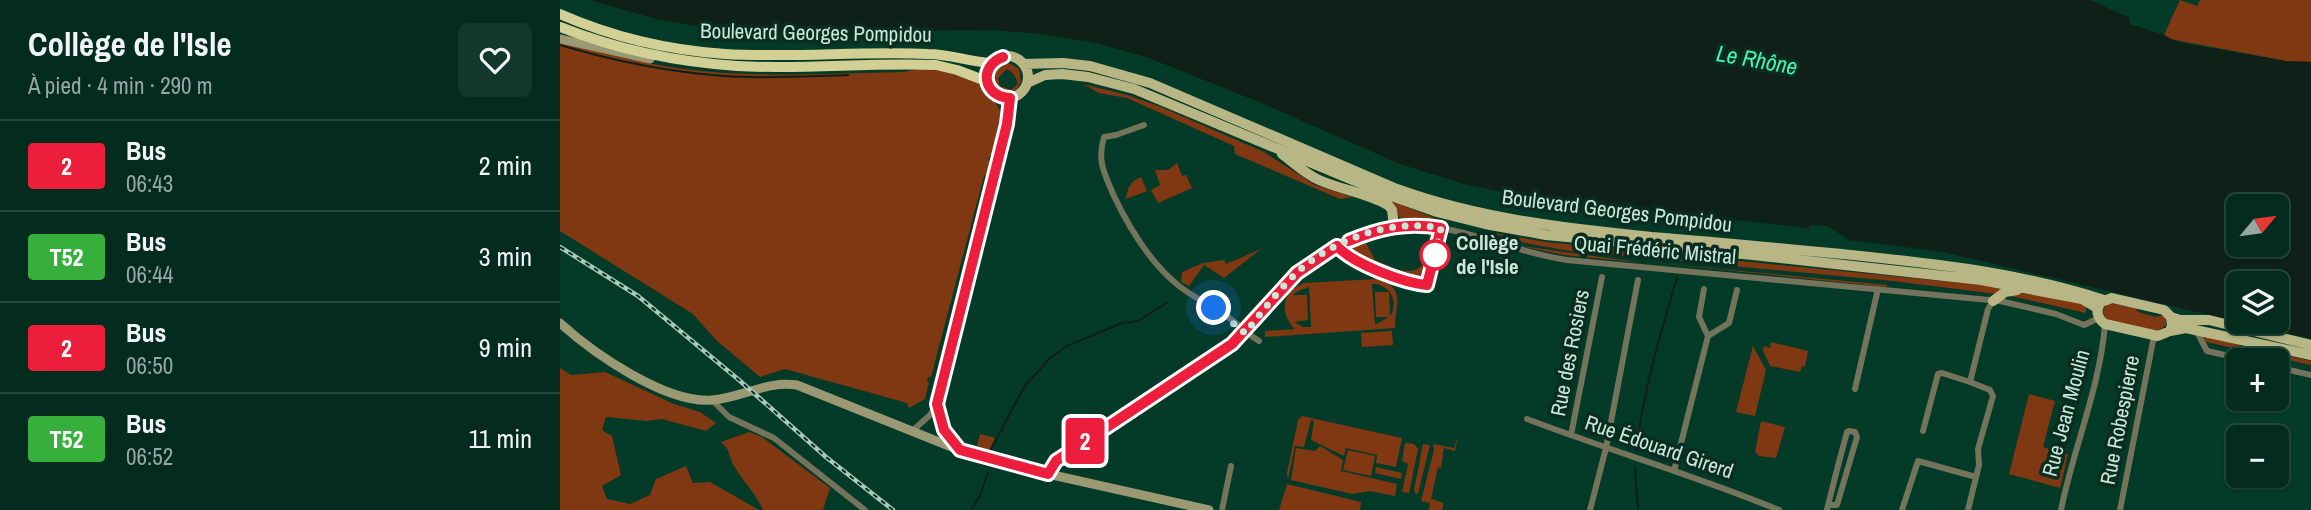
<!DOCTYPE html>
<html lang="fr">
<meta charset="utf-8">
<style>
:root{--surface:#032c1e;--page:#11382b;--text:#f1f3f6;--muted:#97a7a4;--line:#24483c}
body{margin:0;font-family:"Archivo Narrow",sans-serif;background:var(--page);color:var(--text);height:100vh;display:flex;flex-direction:column;font-size:26px;white-space:nowrap}
*{box-sizing:border-box;margin:0}
p{font-size:23px;color:var(--muted)}
.icon{flex:none;width:38px;height:38px;fill:none;stroke:currentColor;stroke-width:2;stroke-linecap:round;stroke-linejoin:round}
.map{position:relative;flex:1;overflow:hidden}
.panel{display:flex;flex-direction:column;background:var(--surface);width:560px}
.panel>*{flex:none}
.badge{padding:0 14px;border-radius:5px;font-size:24px;line-height:46px}
.needle{width:46px;rotate:61deg}
.buttons{position:absolute;left:1666px;top:194px;display:grid;gap:14px}
.buttons a{display:grid;place-items:center;width:63px;height:63px;border-radius:10px;background:var(--surface);box-shadow:0 2px 5px #0004,0 0 0 2px var(--line);font-size:35px}
.you{position:absolute;width:35px;height:35px;margin:-18px;border:5px solid #fff;border-radius:50%;background:#1a73e8;box-shadow:0 0 0 10px #1a73e833}
.map>.badge{position:absolute;translate:-50% -50%;box-shadow:0 0 0 4px #fff}
.round{display:grid;place-items:center;flex:none;width:74px;height:74px;border-radius:10px;background:var(--page)}
.head{display:flex;align-items:center;justify-content:space-between;height:119px;padding:0 28px}
h1{font-size:33px;font-weight:800;line-height:52px}
ul{padding:0;list-style:none}
li{display:flex;align-items:center;gap:21px;height:91px;padding:0 28px;border-top:2px solid var(--line)}
li div{flex:1}
li b{display:block;font-size:26px}
li em{font-style:normal}
li .badge{min-width:77px;font-weight:700;text-align:center}
main{display:flex;flex:1;min-height:0}
.map>svg:first-child{display:block}
.green{fill:#7f3811;fill-rule:evenodd}
.water{fill:#0f2019;fill-rule:evenodd}
.lines{fill:none;stroke-linecap:round;stroke-linejoin:round}
.stream{stroke:#0f2019;stroke-width:2}
.street{stroke:#74735c;stroke-width:6}
.secondary{stroke:#9b9973;stroke-width:9}
.primary{stroke:#b8b685;stroke-width:10}
.highway{stroke:#d3d095;stroke-width:10}
.rail-casing{stroke:#a8cabb;stroke-width:4.5}
.rail{stroke:#0b2d21;stroke-width:2;stroke-dasharray:5;stroke-linecap:butt}
.line-casing{stroke:#fff;stroke-width:16}
.line{stroke:#ed1e3c;stroke-width:10}
.walk{stroke:#c9e8d9;stroke-width:7;stroke-dasharray:0 12.6}
.stop-dot{fill:#fff;stroke:#ed1e3c;stroke-width:3.5}
.labels{text-anchor:middle;stroke-width:7;stroke-linejoin:round;paint-order:stroke}
.street-label{font-size:21px;fill:#c9e8d9;stroke:#0b2d21}
.stop-label{font-size:21px;font-weight:bold;fill:#c9e8d9;stroke:#0b2d21;text-anchor:start}
.water-label{font-size:23px;font-style:italic;fill:#42f4b8;stroke:#0b2d21}
</style>
<main>
<section class="panel">
<div class="head"><div><h1>Collège de l'Isle</h1><p>À pied · 4 min · 290 m</p></div><a class="round"><svg class="icon" aria-label="heart" viewBox="0 0 24 24"><path d="M12 20l-8-8c-3-5 5-10 8-4 3-6 11-1 8 4z"/></svg></a></div>
<ul>
<li><span class="badge" style="background:#ed1e3c;color:#fff">2</span><div><b>Bus</b><p>06:43</p></div><em>2 min</em></li>
<li><span class="badge" style="background:#36af3d;color:#fff">T52</span><div><b>Bus</b><p>06:44</p></div><em>3 min</em></li>
<li><span class="badge" style="background:#ed1e3c;color:#fff">2</span><div><b>Bus</b><p>06:50</p></div><em>9 min</em></li>
<li><span class="badge" style="background:#36af3d;color:#fff">T52</span><div><b>Bus</b><p>06:52</p></div><em>11 min</em></li>
</ul>
</section>
<div class="map">
<svg width="1751" height="510" viewBox="0 0 1751 510">
<rect width="100%" height="100%" fill="#043a28"/>
<path class="green" d="M 1620,0 L 1637,6 L 1640,0 L 1751,0 L 1751,62 L 1726,61 L 1610,39 L 1604,35 Z
M 0,42 C 49,55 101,68 152,72 C 215,77 280,73 344,72 C 371,64 394,75 420,82 C 424,92 431,97 437,105 C 447,118 440,136 437,150 L 430,155 L 428,161 L 432,163 L 430,173 L 424,176 L 371,377 L 368,377 L 367,381 L 369,382 L 365,399 L 349,408 L 347,403 L 225,369 L 200,377 L 156,340 L 133,314 L 0,231 Z
M 445,63 L 451,64 L 459,69 L 461,82 L 457,89 L 448,93 L 437,89 L 432,79 L 436,68 ZM 447,69 L 454,74 L 458,84 L 451,90 L 440,86 L 438,78 Z
M 523,84 L 567,95 L 601,107 L 704,152 L 755,185 L 793,197 L 780,199 L 675,154 L 674,146 L 567,98 L 539,93 Z
M 617,163 L 622,176 L 626,175 L 632,188 L 598,203 L 591,190 L 600,185 L 595,170 L 608,170 Z
M 581,177 L 587,191 L 566,199 C 567,188 571,181 581,177 Z
M 814,194 L 882,221 L 840,219 L 837,212 Z
M 844,229 L 871,231 L 876,237 C 871,281 868,288 827,269 C 813,263 798,259 788,248 L 791,244 L 804,239 L 815,260 C 832,267 852,280 865,262 L 870,232 L 847,230 L 817,235 Z
M 927,232 L 986,242 L 1453,288 L 1437,294 L 1333,281 L 1010,251 L 970,244 Z
M 956,245 L 1083,263 L 1004,255 Z
M 701,249 L 664,278 L 644,265 L 629,286 L 621,282 L 622,272 L 643,263 L 664,260 L 666,264 Z
M 1087,262 L 1327,285 L 1327,287 Z
M 817,279 C 848,287 834,308 835,328 L 705,337 L 705,331 L 735,329 C 719,313 721,291 744,283 ZM 816,284 C 831,287 839,302 830,316 L 829,292 L 815,292 L 816,317 L 829,317 L 815,325 L 812,284 ZM 749,287 L 751,327 L 763,327 L 743,327 L 734,322 L 748,320 L 747,295 L 733,295 L 738,291 Z
M 1460,293 L 1522,302 L 1526,304 L 1526,313 L 1446,295 Z
M 1550,303 L 1576,308 L 1578,312 L 1596,317 L 1603,315 L 1606,319 L 1606,325 L 1598,331 L 1548,320 L 1543,313 L 1544,307 Z
M 832,331 L 833,345 L 802,347 L 801,333 Z
M 1642,333 L 1682,346 L 1751,361 L 1751,365 L 1646,342 Z
M 1211,342 L 1248,351 L 1245,367 L 1242,366 L 1240,372 L 1210,366 L 1203,351 L 1204,346 L 1210,348 Z
M 1193,346 L 1206,370 L 1195,416 L 1176,412 Z
M 0,368 L 11,375 L 45,372 L 114,404 L 140,412 L 156,423 L 146,431 L 102,419 L 87,421 L 46,417 L 42,430 L 52,436 L 61,475 L 42,486 L 47,499 L 70,504 L 90,495 L 96,479 L 126,466 L 133,483 L 150,482 L 199,510 L 0,510 Z
M 1469,394 L 1495,401 L 1483,447 L 1508,454 L 1500,488 L 1449,474 Z
M 742,416 L 842,438 L 836,467 L 816,463 L 817,455 L 786,448 L 784,456 L 751,440 L 754,421 L 751,420 L 744,447 L 735,446 L 728,479 L 727,473 L 738,420 Z
M 1201,421 L 1225,427 L 1216,458 L 1199,456 L 1195,452 Z
M 189,432 L 202,437 L 270,488 L 263,510 L 203,510 C 196,493 183,482 174,466 C 168,456 172,452 161,442 Z
M 420,434 L 435,438 L 429,451 L 417,446 Z
M 898,436 L 895,451 L 884,448 L 881,468 L 878,467 L 871,499 L 884,503 L 882,510 L 869,510 L 870,503 L 861,501 L 874,450 L 873,444 L 894,448 Z
M 845,443 L 854,444 L 858,449 L 849,493 L 842,492 L 848,464 L 842,461 Z
M 863,444 L 870,445 L 858,494 L 855,493 L 854,490 Z
M 760,446 L 783,460 L 781,471 L 837,484 L 835,496 L 810,491 L 792,494 L 731,480 L 736,448 L 755,451 Z
M 788,450 L 815,456 L 811,476 L 783,470 Z
M 816,467 L 842,473 L 841,479 L 815,473 Z
M 727,484 L 801,502 L 800,510 L 719,510 Z"/>
<path class="water" d="M 29,0 L 1530,0 L 1570,18 L 1570,24 L 1604,35 L 1617,42 L 1726,61 L 1751,62 L 1751,339 L 1383,252 L 1289,240 L 1268,226 L 1251,225 L 1248,228 L 980,199 L 907,185 L 840,164 L 699,102 L 589,58 L 532,42 L 473,33 L 426,30 L 260,32 L 154,29 L 96,19 ZM 1678,206 L 1717,206 L 1717,245 L 1678,245 ZM 1678,284 L 1717,284 L 1717,322 L 1678,322 Z"/>
<g class="lines">
<path class="stream" d="M 0,45 C 53,61 109,72 164,76 C 205,79 247,76 288,75
M 430,451 L 464,387 L 490,358 L 507,346 L 562,323 L 578,321 L 608,302
M 1076,451 C 1083,393 1100,334 1117,278
M 1075,467 L 1078,510
M 411,510 L 420,496 L 428,472"/>
<path class="street" d="M 584,125 L 556,135 L 544,137 C 537,161 544,172 553,194 C 569,228 589,262 619,286 C 633,297 650,305 665,315 C 677,323 686,333 699,341
M 1636,330 L 1647,351 L 1687,360
M 1148,336 L 1169,323 L 1177,290
M 1717,367 L 1751,375
M 1295,389 L 1318,289
M 152,400 L 169,417 L 214,438 L 305,510
M 377,404 L 384,430 L 398,449
M 967,419 C 1051,451 1137,476 1219,510
M 1363,431 L 1378,374 L 1382,373 L 1410,382 L 1428,309 L 1433,301
M 351,432 L 370,415 L 377,404 L 443,145 L 450,98
M 1011,435 L 1042,277
M 1114,471 L 1148,336 L 1139,317 L 1144,289
M 488,474 L 496,461 L 672,344 C 699,322 715,291 741,269 C 756,256 774,247 793,239 C 875,205 927,248 1007,260 L 1440,301 L 1496,314 L 1524,325 L 1539,318
M 662,510 L 671,466
M 1030,510 L 1046,448 L 1078,280
M 1267,510 C 1273,484 1280,458 1287,432 L 1289,431 L 1295,432 L 1297,437 L 1277,505 L 1268,505
M 1342,510 L 1358,461 L 1416,477
M 1408,510 L 1419,465 L 1418,449 L 1433,396 L 1430,390 L 1410,382
M 1501,510 C 1513,449 1540,388 1545,324
M 1560,510 L 1594,336"/>
<path class="secondary" d="M 0,39 L 90,59
M 0,323 C 33,353 106,404 152,400 C 181,398 208,380 237,385 L 399,450 L 488,474 L 649,510"/>
<path class="primary" d="M426 77a21 21 0 1 1 42 0a21 21 0 1 1-42 0Z
M 463,64 L 503,63 L 530,66 L 590,83 L 837,189 C 920,219 1004,228 1092,237 C 1155,242 1219,248 1282,254 C 1370,263 1459,272 1544,300
M 467,83 L 485,75 L 502,74 L 528,77 L 574,89 L 826,194 L 877,212 L 925,224 L 986,235 L 1193,255 L 1421,280 L 1522,299 L 1537,308
M 722,154 C 734,163 745,174 759,180 C 782,190 806,193 828,205 L 832,210 L 834,226
M 1433,301 L 1445,292 L 1457,290
M 1611,317 L 1612,325 L 1610,331 L 1598,336 L 1545,324 C 1537,318 1535,310 1541,302 L 1552,298 L 1604,310 L 1611,317 L 1620,320 L 1649,320 L 1751,345
M 1610,331 L 1626,328 L 1751,355"/>
<path class="highway" d="M 0,14 C 52,37 109,50 165,54 C 233,58 301,51 368,54 C 390,54 410,62 431,63
M 0,27 C 58,50 115,62 177,66 C 243,70 310,62 376,65 L 397,70 L 426,81"/>
<defs>
<path id="rail" d="M 0,247 L 78,296 L 179,380 L 266,457 L 333,510"/>
</defs>
<use href="#rail" class="rail-casing"/>
<use href="#rail" class="rail"/>
</g>
<g class="lines">
<defs>
<path id="line" d="M 443,57 C 418,66 423,97 450,98 L 447,124 L 377,404 L 384,430 L 400,450 L 488,474 L 496,461 L 672,344 L 737,273 L 777,246 C 793,264 844,283 867,285 L 881,228 C 847,222 820,228 789,241"/>
</defs>
<use href="#line" class="line-casing"/>
<use href="#line" class="line"/>
<path class="walk" d="M 654,308 L 685,333 C 703,311 721,286 743,267 C 781,237 832,219 881,228 L 875,255"/>
</g>
<circle class="stop-dot" cx="875" cy="255" r="14"/>
<g class="labels">
<g class="street-label">
<text transform="translate(256 33) rotate(1)" y="7">Boulevard Georges Pompidou</text>
<text transform="translate(1057 211) rotate(7)" y="7">Boulevard Georges Pompidou</text>
<text transform="translate(1095 250) rotate(5)" y="7">Quai Frédéric Mistral</text>
<text transform="translate(1010 353) rotate(-79)" y="7">Rue des Rosiers</text>
<text transform="translate(1506 413) rotate(-75)" y="7">Rue Jean Moulin</text>
<text transform="translate(1560 420) rotate(-79)" y="7">Rue Robespierre</text>
<text transform="translate(1099 447) rotate(19)" y="7">Rue Édouard Girerd</text>
</g>
<g class="stop-label">
<text x="896" y="250">Collège<tspan x="896" dy="24">de l'Isle</tspan></text>
</g>
<g class="water-label">
<text transform="translate(1197 60) rotate(10)" y="8">Le Rhône</text>
</g>
</g>
</svg>
<div class="buttons">
<a><svg class="needle" viewBox="-14 -14 28 28"><path d="M0-13l5 13h-10z" fill="#e53935"/><path d="M0 13l5-13h-10z" fill="#97a7a4"/></svg></a>
<a><svg class="icon" aria-label="layers" viewBox="0 0 24 24"><path d="M12 4l9 5-9 5-9-5zM3 14l9 5 9-5"/></svg></a>
<a>+</a>
<a>−</a>
</div>
<div class="you" style="left:654px;top:308px"></div>
<b class="badge" style="left:525px;top:441px;background:#ed1e3c;color:#fff">2</b>
</div>
</main>
